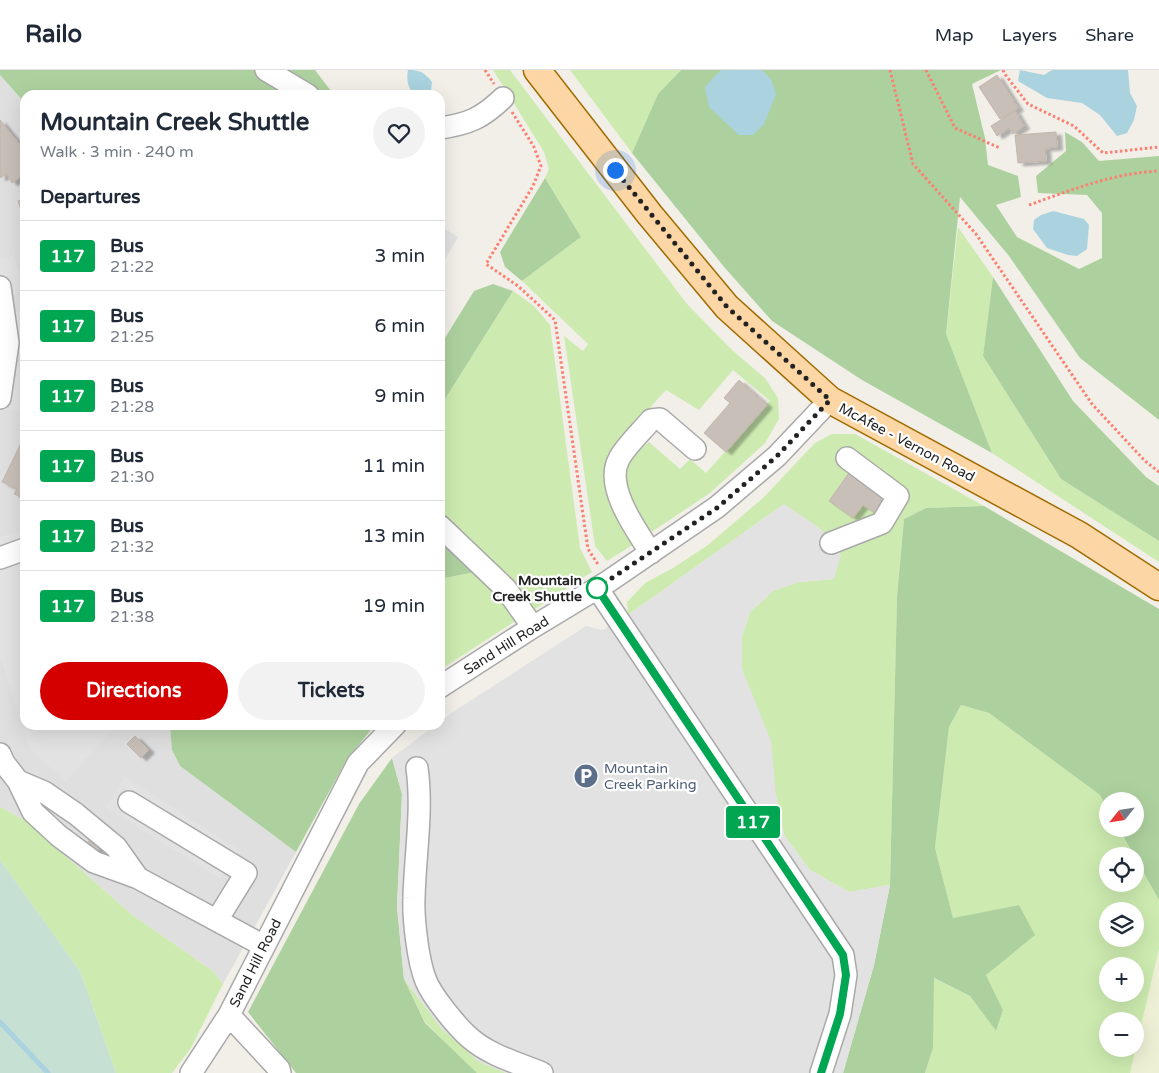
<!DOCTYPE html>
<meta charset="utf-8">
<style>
:root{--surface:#fff;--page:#f2f2f3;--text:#1f2937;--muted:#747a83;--line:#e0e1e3;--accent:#d40000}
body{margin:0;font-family:"Varela Round",sans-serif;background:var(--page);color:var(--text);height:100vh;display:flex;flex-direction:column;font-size:19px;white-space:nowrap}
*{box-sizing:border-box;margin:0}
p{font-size:16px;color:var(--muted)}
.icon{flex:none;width:28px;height:28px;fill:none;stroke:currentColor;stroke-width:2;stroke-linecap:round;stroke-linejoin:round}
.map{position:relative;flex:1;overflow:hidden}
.sheet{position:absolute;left:20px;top:20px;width:425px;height:640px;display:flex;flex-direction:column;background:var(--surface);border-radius:15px;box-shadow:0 5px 20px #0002}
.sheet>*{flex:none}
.badge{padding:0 10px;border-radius:4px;font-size:18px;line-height:32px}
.needle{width:32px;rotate:240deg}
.buttons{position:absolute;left:1099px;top:722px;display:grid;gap:10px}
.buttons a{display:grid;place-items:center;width:45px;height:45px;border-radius:50%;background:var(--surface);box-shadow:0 5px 20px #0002;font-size:25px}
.you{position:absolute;width:25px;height:25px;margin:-12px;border:4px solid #fff;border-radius:50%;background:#1a73e8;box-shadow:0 0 0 8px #1a73e833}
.map>.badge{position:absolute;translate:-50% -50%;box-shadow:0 0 0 2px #fff}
h2{padding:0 20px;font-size:19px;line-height:45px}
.round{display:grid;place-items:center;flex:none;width:52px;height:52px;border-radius:26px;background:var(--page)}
.summary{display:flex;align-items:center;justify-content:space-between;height:85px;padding:0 20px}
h1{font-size:24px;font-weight:700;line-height:38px}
.button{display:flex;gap:10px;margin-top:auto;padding:10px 20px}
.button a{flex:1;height:58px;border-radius:30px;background:var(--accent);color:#fff;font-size:20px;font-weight:700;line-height:58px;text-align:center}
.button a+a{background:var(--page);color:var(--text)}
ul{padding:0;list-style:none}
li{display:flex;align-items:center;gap:15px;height:70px;padding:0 20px;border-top:1px solid var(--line)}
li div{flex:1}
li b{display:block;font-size:19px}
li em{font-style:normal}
li .badge{min-width:55px;font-weight:700;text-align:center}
header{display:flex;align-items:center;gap:30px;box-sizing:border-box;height:70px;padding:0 25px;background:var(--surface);border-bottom:1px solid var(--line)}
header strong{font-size:24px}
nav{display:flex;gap:28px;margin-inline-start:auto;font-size:18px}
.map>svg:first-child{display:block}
.residential{fill:#e0dfdf}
.farmland{fill:#eef0d5}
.grass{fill:#cdebb0;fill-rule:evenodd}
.forest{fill:#add19e}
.wetland{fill:#c6e0d4}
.parking{fill:#e2e2e2}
.water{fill:#aad3df}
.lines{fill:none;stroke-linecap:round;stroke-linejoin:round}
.stream{stroke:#aad3df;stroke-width:5}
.building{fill:#c7bfb8;stroke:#c4b6ab;filter:url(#shadow)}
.minor-casing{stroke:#a9a9a9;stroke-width:24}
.major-casing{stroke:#a06b00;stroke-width:29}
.path{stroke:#fa8072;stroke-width:3;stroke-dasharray:2.5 2.5;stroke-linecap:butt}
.minor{stroke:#fff;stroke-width:21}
.major{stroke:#fcd6a4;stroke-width:26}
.line-casing{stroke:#fff;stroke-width:11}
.line{stroke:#00a651;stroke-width:8}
.walk{stroke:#222;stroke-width:5;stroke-dasharray:0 9}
.stop-dot{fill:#fff;stroke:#00a651;stroke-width:2.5}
.labels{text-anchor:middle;stroke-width:4.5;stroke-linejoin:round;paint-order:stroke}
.street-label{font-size:14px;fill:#222;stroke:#fff}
.stop-label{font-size:14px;font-weight:bold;fill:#222;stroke:#fff;text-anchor:end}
.service-label{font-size:14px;fill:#4e5e75;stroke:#fff;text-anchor:start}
</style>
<header>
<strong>Railo</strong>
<nav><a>Map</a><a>Layers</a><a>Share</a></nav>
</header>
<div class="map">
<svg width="1159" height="1003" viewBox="0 0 1159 1003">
<defs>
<filter id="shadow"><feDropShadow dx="5.5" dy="3" stdDeviation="1" flood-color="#0004"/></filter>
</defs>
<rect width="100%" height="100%" fill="#f2efe9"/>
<path class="residential" d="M 0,5 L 25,33 L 25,655 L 170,655 L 172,680 L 180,696 L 296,782 L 223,914 L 213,901 L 131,844 L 26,751 L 0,737 Z"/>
<path class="farmland" d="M 1159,879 L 1159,1003 L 1130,1003 L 1156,894 Z"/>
<path class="grass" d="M 493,0 L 510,0 L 687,234 L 732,280 L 765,308 L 778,328 L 779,349 L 765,373 L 710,423 L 650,463 C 636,442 613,414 632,388 C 636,382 643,377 649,372 L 680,399 L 690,389 L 706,403 L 770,331 L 733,300 L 699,340 L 666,320 L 607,385 L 606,418 L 616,444 L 634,474 L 607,491 L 595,476 L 564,266 L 583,281 L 588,274 L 522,211 L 581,167 L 545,108 L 549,99 L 544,82 Z
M 570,0 L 681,0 L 658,24 L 632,83 Z
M 958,157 L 993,207 L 983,286 L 1061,409 L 1159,471 L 1159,492 L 992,383 L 946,264 Z
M 513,221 L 534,236 L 550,255 L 580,478 L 592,502 L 532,541 L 440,446 L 440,337 Z
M 832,364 L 855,364 L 984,436 L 926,438 L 904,449 L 897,527 L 890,815 L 849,822 L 810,800 L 784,765 L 776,725 L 742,599 L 742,566 L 750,542 L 773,521 L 799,512 L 834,509 L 784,434 L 628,545 L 627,532 L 645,513 L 673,498 L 708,475 L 763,428 L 815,373 Z
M 475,502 L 501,526 L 517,550 L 440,600 L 440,509 Z
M 961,635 L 989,643 L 1100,725 L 1107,738 L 1108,759 L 1119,759 L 1134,786 L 1108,786 L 1108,814 L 1135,814 L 1135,787 L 1159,830 L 1159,879 L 1130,1003 L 925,1003 L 933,978 L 933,908 L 970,926 L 996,961 L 1003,940 L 986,905 L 1019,835 L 953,849 L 935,778 L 949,657 ZM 1108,841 L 1135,841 L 1135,869 L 1108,869 ZM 1108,896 L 1135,896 L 1135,924 L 1108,924 ZM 1108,951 L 1135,951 L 1135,979 L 1108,979 Z
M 0,737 L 26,751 L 131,844 L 213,901 L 223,914 L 191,978 L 172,1003 L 116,1003 L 80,901 L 0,790 Z
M 404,909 L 442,959 L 478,991 L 506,1003 L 477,1003 L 472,1000 L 425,952 Z"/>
<path class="forest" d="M 0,0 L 315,0 L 334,25 L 25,25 L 25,33 L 0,5 Z
M 681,0 L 1001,0 L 972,14 L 985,68 L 988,95 L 1018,106 L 1021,127 L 996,135 L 1017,167 L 1079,199 L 1102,188 L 1102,143 L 1087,125 L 1038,123 L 1036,106 L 1066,81 L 1065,62 L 1082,72 L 1099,91 L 1159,86 L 1159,350 L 1080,288 L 1009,186 L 960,127 L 946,264 L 992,383 L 862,310 L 772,251 L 725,198 L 632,83 L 658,24 Z
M 545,108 L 581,167 L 522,211 L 505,197 L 500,182 Z
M 993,207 L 1073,331 L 1146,407 L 1159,416 L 1159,471 L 1061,409 L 983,286 Z
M 493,214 L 513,221 L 440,337 L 440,276 L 474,221 Z
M 984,436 L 1159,539 L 1159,830 L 1119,759 L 1135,759 L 1135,731 L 1108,731 L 1107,738 L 1100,725 L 989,643 L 961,635 L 949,657 L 935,778 L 953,848 L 1019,835 L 1035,865 L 986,905 L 1003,940 L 996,961 L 970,926 L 934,908 L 933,978 L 925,1003 L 843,1003 L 874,895 L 890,815 L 897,527 L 904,449 L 926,438 Z
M 440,466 L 475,502 L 440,509 Z
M 170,655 L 375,655 L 347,689 L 296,782 L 180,696 L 172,680 Z
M 392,688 L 402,724 L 397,837 L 404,909 L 425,953 L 477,1003 L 296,1003 L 248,942 L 359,734 Z"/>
<path class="wetland" d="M 0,790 L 80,901 L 116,1003 L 0,1003 Z"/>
<path class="parking" d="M 440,156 L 458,167 L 440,198 Z
M 14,185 L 21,209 L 22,221 L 3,227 L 0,217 L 0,190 Z
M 4,241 L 25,242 L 25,282 L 7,281 Z
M 5,295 L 25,297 L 25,318 L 20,342 L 0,339 Z
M 784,434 L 821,459 L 841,485 L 834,509 L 799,512 L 773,521 L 750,542 L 742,566 L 742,599 L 771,671 L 776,725 L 784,765 L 810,800 L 849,822 L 890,815 L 874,895 L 843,1003 L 506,1003 L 478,991 L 442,959 L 404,909 L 397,837 L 402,724 L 392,688 L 435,655 L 440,655 L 440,651 L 453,642 L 586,556 L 603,560 L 628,545 Z
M 25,459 L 25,655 L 116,655 L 66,712 L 29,678 L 0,586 L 0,467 Z
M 125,707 L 239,780 L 220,809 L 106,737 Z"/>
<path class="water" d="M 408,0 C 420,0 424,2 432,12 L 431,21 L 426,25 L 415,25 C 408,19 406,9 408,0 Z
M 721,0 L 762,0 L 771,9 L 776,24 L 764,54 L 753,65 L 739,65 L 709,37 L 705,17 Z
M 1020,0 L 1044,5 L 1052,0 L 1128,0 L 1130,23 L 1137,36 L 1134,50 L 1127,63 L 1117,66 L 1100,45 L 1082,33 L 1047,28 L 1018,11 Z
M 1053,141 L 1084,149 L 1089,155 L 1087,179 L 1077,186 L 1068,185 L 1047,178 L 1033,159 L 1034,150 L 1041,145 Z"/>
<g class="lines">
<path class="stream" d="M 0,952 L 48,1003"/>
</g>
<path class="building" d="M 997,5 L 1018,38 L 1000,49 L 979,17 Z
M 1015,41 L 1024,56 L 1013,64 L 1009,58 L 997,66 L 991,56 Z
M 0,50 L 25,81 L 25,103 L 12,113 L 6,104 L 0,108 Z
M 1056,62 L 1057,77 L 1045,78 L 1046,91 L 1018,93 L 1015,65 Z
M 25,129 L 25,152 L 18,131 Z
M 739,310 L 767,335 L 726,382 L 704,363 L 730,333 L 724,328 Z
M 24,367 L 25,368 L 25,429 L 14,424 L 17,419 L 2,412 Z
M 851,400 L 891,428 L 879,446 L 863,435 L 853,448 L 829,431 Z
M 135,666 L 149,680 L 141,688 L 127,674 Z
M 92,767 L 102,774 L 96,783 L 85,775 Z"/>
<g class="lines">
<defs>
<path id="minor" d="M 266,0 L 308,25
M 440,58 C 469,54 482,48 503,28
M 0,217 L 8,273 L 0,328
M 440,456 L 506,519 L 533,557
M 831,473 L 882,453 L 898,426 L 847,388
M 651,483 C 636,460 604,416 619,389 C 625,377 642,361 651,350 L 660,349 L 695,379
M 0,488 L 25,479
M 597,518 L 843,885 L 846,905 L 840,944 L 821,1003
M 440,617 L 533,557 L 609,511 L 717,437 L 777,386 L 830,330
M 0,684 L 4,693 L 18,711 L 33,742 L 59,766 L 94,792 L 138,808 L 264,876
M 417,698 C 423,741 415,784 414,828 C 413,848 418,892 426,911 C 432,926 457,957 470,968 C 489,985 518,993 542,1003
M 18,711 L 44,722 L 76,744 L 116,777 L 138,808
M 129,732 L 246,803 L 217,850
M 229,945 L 279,999 L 280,1003
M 191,1003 L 229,945 L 358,693 L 395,655"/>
<path id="major" d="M 537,0 L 650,145 L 727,237 L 830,330 L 1079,465 L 1159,517"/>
</defs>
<use href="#minor" class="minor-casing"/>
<use href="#major" class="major-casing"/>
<path class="path" d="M 485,0 L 494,14
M 890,0 L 913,94 L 976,164 L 1092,334 L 1145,391 L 1159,402
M 926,0 L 955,58 L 1000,78
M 1003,0 L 1004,3 L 1028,34 L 1074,56 L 1103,83 L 1159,77
M 512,42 L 534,77 L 541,96 L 533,116 L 486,194 L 518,216 L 555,250 L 588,479 L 599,496
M 1029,135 C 1071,120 1114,103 1159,101"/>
<use href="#minor" class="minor"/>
<use href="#major" class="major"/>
</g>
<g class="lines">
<defs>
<path id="line" d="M 597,518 L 843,885 L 846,905 L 840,944 L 821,1003"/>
</defs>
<use href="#line" class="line-casing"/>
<use href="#line" class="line"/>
<path class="walk" d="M 597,518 L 717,438 L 777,386 L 830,330 L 727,237 L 615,100"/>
</g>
<defs>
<symbol id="parking-disc" viewBox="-11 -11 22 22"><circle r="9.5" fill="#5c6f8a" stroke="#fff"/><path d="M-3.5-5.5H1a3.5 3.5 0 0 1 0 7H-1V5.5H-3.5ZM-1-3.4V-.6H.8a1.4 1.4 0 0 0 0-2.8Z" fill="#fff"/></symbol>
</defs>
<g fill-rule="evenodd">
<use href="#parking-disc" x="572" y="692" width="28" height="28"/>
</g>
<circle class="stop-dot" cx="597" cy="518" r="10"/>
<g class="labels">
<g class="street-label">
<text transform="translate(907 372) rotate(28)" y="5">McAfee - Vernon Road</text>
<text transform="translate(506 575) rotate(-32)" y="5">Sand Hill Road</text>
<text transform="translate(255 893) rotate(-63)" y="5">Sand Hill Road</text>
</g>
<g class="stop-label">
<text x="582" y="515">Mountain<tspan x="582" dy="16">Creek Shuttle</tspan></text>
</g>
<g class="service-label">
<text x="604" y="703">Mountain<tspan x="604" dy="16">Creek Parking</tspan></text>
</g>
</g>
</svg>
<div class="buttons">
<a><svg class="needle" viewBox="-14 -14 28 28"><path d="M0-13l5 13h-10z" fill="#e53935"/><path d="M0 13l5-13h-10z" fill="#747a83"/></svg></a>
<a><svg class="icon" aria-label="locate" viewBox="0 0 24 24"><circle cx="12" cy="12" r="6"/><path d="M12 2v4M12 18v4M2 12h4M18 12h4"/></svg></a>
<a><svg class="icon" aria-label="layers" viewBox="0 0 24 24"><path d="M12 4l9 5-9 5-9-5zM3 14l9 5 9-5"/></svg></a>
<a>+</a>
<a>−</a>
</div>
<div class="you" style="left:615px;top:100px"></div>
<b class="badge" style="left:753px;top:752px;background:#00a651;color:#fff">117</b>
<section class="sheet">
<div class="summary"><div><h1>Mountain Creek Shuttle</h1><p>Walk · 3 min · 240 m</p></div><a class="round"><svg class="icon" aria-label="heart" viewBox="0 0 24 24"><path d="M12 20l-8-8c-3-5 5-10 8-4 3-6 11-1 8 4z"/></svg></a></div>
<h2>Departures</h2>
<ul>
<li><span class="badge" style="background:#00a651;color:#fff">117</span><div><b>Bus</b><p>21:22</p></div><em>3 min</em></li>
<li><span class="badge" style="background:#00a651;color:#fff">117</span><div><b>Bus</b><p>21:25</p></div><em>6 min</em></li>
<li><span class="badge" style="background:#00a651;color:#fff">117</span><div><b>Bus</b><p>21:28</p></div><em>9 min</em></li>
<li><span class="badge" style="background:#00a651;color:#fff">117</span><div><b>Bus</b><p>21:30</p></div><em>11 min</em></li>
<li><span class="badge" style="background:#00a651;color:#fff">117</span><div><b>Bus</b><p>21:32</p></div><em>13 min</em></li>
<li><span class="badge" style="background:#00a651;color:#fff">117</span><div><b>Bus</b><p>21:38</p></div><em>19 min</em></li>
</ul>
<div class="button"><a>Directions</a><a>Tickets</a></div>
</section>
</div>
